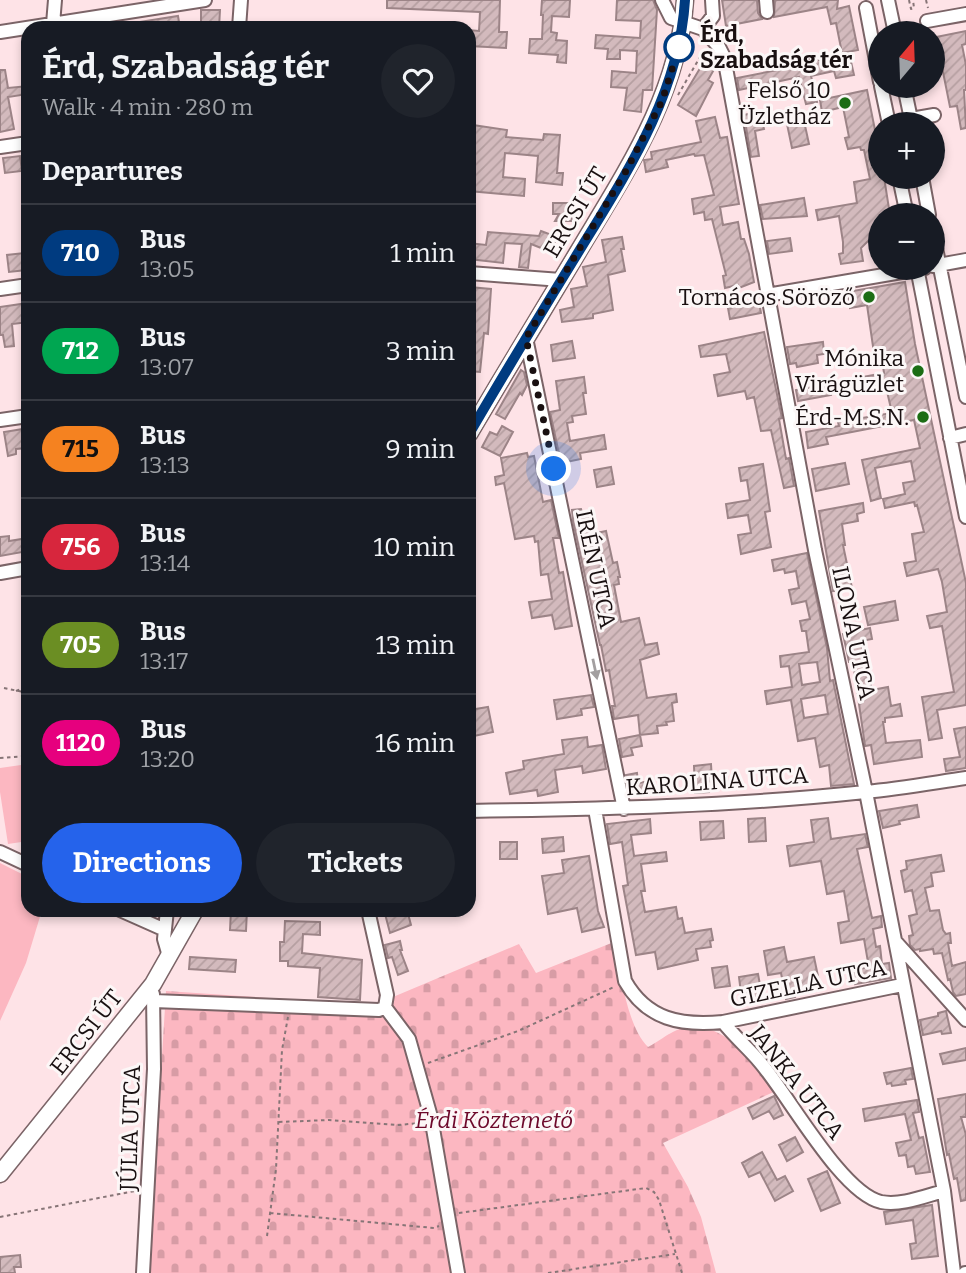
<!DOCTYPE html>
<meta charset="utf-8">
<style>
:root{--surface:#171b24;--page:#20242c;--text:#f1f3f6;--muted:#9ea1a6;--line:#363941;--accent:#2563eb}
body{margin:0;font-family:Bitter,serif;background:var(--page);color:var(--text);height:100vh;display:flex;flex-direction:column;font-size:26px;white-space:nowrap}
*{box-sizing:border-box;margin:0}
p{font-size:23px;color:var(--muted)}
.icon{flex:none;width:38px;height:38px;fill:none;stroke:currentColor;stroke-width:2;stroke-linecap:round;stroke-linejoin:round}
.map{position:relative;flex:1;overflow:hidden}
.details{position:absolute;left:21px;top:21px;width:455px;height:896px;display:flex;flex-direction:column;background:var(--surface);border-radius:21px;box-shadow:0 4px 10px #0003}
.details>*{flex:none}
.badge{padding:0 14px;border-radius:23px;font-size:24px;line-height:46px}
.needle{width:46px;rotate:19deg}
.buttons{position:absolute;left:868px;top:21px;display:grid;gap:14px}
.buttons a{display:grid;place-items:center;width:77px;height:77px;border-radius:50%;background:var(--surface);box-shadow:0 4px 10px #0003;font-size:35px}
.you{position:absolute;width:35px;height:35px;margin:-18px;border:5px solid #fff;border-radius:50%;background:#1a73e8;box-shadow:0 0 0 10px #1a73e833}
.map>.badge{position:absolute;translate:-50% -50%;box-shadow:0 0 0 4px #fff}
h2{padding:0 21px;font-size:26px;line-height:63px}
.round{display:grid;place-items:center;flex:none;width:74px;height:74px;border-radius:37px;background:var(--page)}
.summary{display:flex;align-items:center;justify-content:space-between;height:119px;padding:0 21px}
h1{font-size:33px;font-weight:700;line-height:52px}
.action{display:flex;gap:14px;margin-top:auto;padding:14px 21px}
.action a{flex:1;height:80px;border-radius:42px;background:var(--accent);color:#fff;font-size:28px;font-weight:700;line-height:80px;text-align:center}
.action a+a{background:var(--page);color:var(--text)}
ul{padding:0;list-style:none}
li{display:flex;align-items:center;gap:21px;height:98px;padding:0 21px;border-top:2px solid var(--line)}
li div{flex:1}
li b{display:block;font-size:26px}
li em{font-style:normal}
li .badge{min-width:77px;font-weight:700;text-align:center}
.map>svg:first-child{display:block}
.green{fill:#fcb7c1}
.cemetery{fill:url(#cemetery-stones)}
.building{fill:url(#building-hatch);stroke:#9c8487;stroke-width:2;fill-rule:evenodd}
.lines{fill:none;stroke-linecap:round;stroke-linejoin:round}
.minor-casing{stroke:#7b6467;stroke-width:16}
.major-casing{stroke:#7b6467;stroke-width:19}
.path{stroke:#877577;stroke-width:2;stroke-dasharray:3.5 3.5;stroke-linecap:butt}
.minor{stroke:#fff;stroke-width:12}
.major{stroke:#fff;stroke-width:16}
.oneway{fill:#a39fa0}
.line-casing{stroke:#fff;stroke-width:16}
.line{stroke:#003b80;stroke-width:10}
.walk{stroke:#191011;stroke-width:7;stroke-dasharray:0 12.6}
.stop-dot{fill:#fff;stroke:#003b80;stroke-width:3.5}
.poi-dot{fill:#1b6d14;stroke:#fcf7f7;stroke-width:2.5}
.labels{text-anchor:middle;stroke-width:6;stroke-linejoin:round;paint-order:stroke}
.stop-label{font-size:23px;font-weight:bold;fill:#191011;stroke:#fcf7f7;text-anchor:start}
.poi-label{font-size:23px;fill:#191011;stroke:#fcf7f7;text-anchor:end}
.street-label{font-size:23px;fill:#191011;stroke:#fcf7f7}
.park-label{font-size:23px;font-style:italic;fill:#6d092b;stroke:#fcf7f7}
</style>
<div class="map">
<svg width="966" height="1273" viewBox="0 0 966 1273">
<defs>
<pattern id="cemetery-stones" width="16" height="16" patternUnits="userSpaceOnUse" patternTransform="scale(1.75)"><rect width="16" height="16" fill="#fcb7c1"/><path d="M2 7V4a2 2 0 0 1 4 0v3zM10 15v-3a2 2 0 0 1 4 0v3z" fill="#d79ca5"/></pattern>
<pattern id="building-hatch" width="6" height="6" patternUnits="userSpaceOnUse" patternTransform="scale(1.75)"><rect width="6" height="6" fill="#d3babd"/><path d="M-1 1l2-2M0 6l6-6M5 7l2-2" fill="none" stroke="#b59fa1"/></pattern>
</defs>
<rect width="100%" height="100%" fill="#fee3e7"/>
<path class="green" d="M 28,764 L 28,841 L 8,844 L 0,792 L 0,768 Z
M 0,863 L 28,877 L 28,910 L 42,910 L 26,963 L 0,1021 Z"/>
<path class="cemetery" d="M 614,942 C 621,972 626,1025 648,1047 C 658,1042 667,1034 677,1030 C 718,1014 756,1062 778,1090 L 663,1143 L 688,1187 L 701,1217 L 716,1273 L 146,1273 L 153,1203 L 166,991 L 374,1005 L 519,944 L 536,973 Z"/>
<path class="building" d="M 387,0 L 500,0 L 499,32 L 507,32 L 506,48 L 469,46 L 469,30 L 479,31 L 480,12 L 387,8 Z
M 542,0 L 570,0 L 569,17 L 552,16 L 551,32 L 557,33 L 556,40 L 567,41 L 566,63 L 557,62 L 558,55 L 529,53 L 530,39 L 542,39 L 543,15 L 541,15 Z
M 617,0 L 653,0 L 657,10 L 652,90 L 643,90 L 641,112 L 624,110 L 627,88 L 611,87 L 612,71 L 636,73 L 637,51 L 620,50 L 620,59 L 607,59 L 608,49 L 595,48 L 596,35 L 640,38 L 641,21 L 616,20 Z
M 722,0 L 757,0 L 758,13 L 762,19 L 726,26 Z
M 775,0 L 838,0 L 837,9 L 849,6 L 858,50 L 842,53 L 836,23 L 831,24 L 827,7 L 774,17 Z
M 201,10 L 220,10 L 219,28 L 201,28 Z
M 178,16 L 180,28 L 139,28 L 139,22 Z
M 966,31 L 966,44 L 962,45 L 966,65 L 966,90 L 964,90 L 966,128 L 961,129 L 957,106 L 950,107 L 936,37 Z
M 849,53 L 854,75 L 836,78 L 834,71 L 811,76 L 817,102 L 806,104 L 799,77 L 739,90 L 737,78 L 798,66 L 797,61 L 818,57 L 819,60 Z
M 705,60 L 716,66 L 708,80 L 713,83 L 696,116 L 678,105 Z
M 0,70 L 5,70 L 8,88 L 28,86 L 28,94 L 8,97 L 14,129 L 0,132 Z
M 867,90 L 880,155 L 880,177 L 884,177 L 890,215 L 880,215 L 880,235 L 869,240 L 861,248 L 863,261 L 841,264 L 839,254 L 843,253 L 843,242 L 839,216 L 818,220 L 816,210 L 857,203 L 854,182 L 870,179 L 864,150 L 861,150 L 860,147 L 848,149 L 845,138 L 849,137 L 843,107 L 822,112 L 820,100 Z
M 760,111 L 764,129 L 755,131 L 759,156 L 751,157 L 744,115 Z
M 715,117 L 720,138 L 727,137 L 739,204 L 720,207 L 723,225 L 738,222 L 741,239 L 744,239 L 749,254 L 754,282 L 739,288 L 738,285 L 725,288 L 723,276 L 726,275 L 712,219 L 705,220 L 704,212 L 694,214 L 692,199 L 714,195 L 704,155 L 695,156 L 694,154 L 666,160 L 668,167 L 646,172 L 644,160 L 652,159 L 651,152 L 701,142 L 696,121 Z
M 804,121 L 809,144 L 792,148 L 787,124 Z
M 473,125 L 507,130 L 506,137 L 543,140 L 544,134 L 560,135 L 557,173 L 563,173 L 562,185 L 536,182 L 538,156 L 505,153 L 503,177 L 525,179 L 524,196 L 469,191 Z
M 20,156 L 22,171 L 5,173 L 3,158 Z
M 804,198 L 807,216 L 763,219 L 760,205 Z
M 553,203 L 572,203 L 572,221 L 555,221 L 559,214 L 553,214 Z
M 541,231 L 557,237 L 551,252 L 531,244 L 528,268 L 519,267 L 522,244 L 505,243 L 503,263 L 469,259 L 469,243 L 486,245 L 488,232 L 539,236 Z
M 622,237 L 624,249 L 621,249 L 625,271 L 608,275 L 613,310 L 593,314 L 593,318 L 562,322 L 560,310 L 574,307 L 571,289 L 587,286 L 583,267 L 606,262 L 602,240 Z
M 790,238 L 792,251 L 769,254 L 767,241 Z
M 24,253 L 26,270 L 9,272 L 7,255 Z
M 905,282 L 915,344 L 966,583 L 966,705 L 937,710 L 942,738 L 929,740 L 922,697 L 954,692 L 942,626 L 930,628 L 927,616 L 947,612 L 942,582 L 938,569 L 907,576 L 904,563 L 916,561 L 912,534 L 924,532 L 917,505 L 915,506 L 914,502 L 885,508 L 883,499 L 905,494 L 903,483 L 915,481 L 911,461 L 875,468 L 881,498 L 871,501 L 862,460 L 920,448 L 914,420 L 826,437 L 828,444 L 808,448 L 806,432 L 839,426 L 838,422 L 892,413 L 886,387 L 854,393 L 852,379 L 884,373 L 882,359 L 875,360 L 867,305 L 850,308 L 847,292 Z
M 469,287 L 491,289 L 488,334 L 484,333 L 480,372 L 469,371 L 472,323 L 469,323 Z
M 759,302 L 761,313 L 730,319 L 728,308 Z
M 28,303 L 28,322 L 12,324 L 14,346 L 5,347 L 3,335 L 0,335 L 0,307 Z
M 764,332 L 782,418 L 779,419 L 786,459 L 789,458 L 794,486 L 784,488 L 771,430 L 761,431 L 754,397 L 747,399 L 745,391 L 718,396 L 714,375 L 730,372 L 726,354 L 701,357 L 699,346 Z
M 572,341 L 575,358 L 553,361 L 551,345 Z
M 823,342 L 824,354 L 817,355 L 818,363 L 797,367 L 796,363 L 790,364 L 787,347 Z
M 521,370 L 524,372 L 527,385 L 522,395 L 520,393 L 505,419 L 496,414 Z
M 584,377 L 586,393 L 583,393 L 586,414 L 572,416 L 573,422 L 567,423 L 570,441 L 604,435 L 606,449 L 580,453 L 581,459 L 561,463 L 550,412 L 560,410 L 556,381 Z
M 829,384 L 831,395 L 798,401 L 796,390 Z
M 502,426 L 513,432 L 500,456 L 482,447 L 490,432 L 497,435 Z
M 23,429 L 26,448 L 16,449 L 16,454 L 8,456 L 4,432 Z
M 527,453 L 528,457 L 534,456 L 543,502 L 551,500 L 559,538 L 553,538 L 559,573 L 563,572 L 572,626 L 555,629 L 552,615 L 532,618 L 529,602 L 552,599 L 548,574 L 541,575 L 538,541 L 535,542 L 534,536 L 515,539 L 504,483 L 496,485 L 495,477 L 504,475 L 501,458 Z
M 845,463 L 849,484 L 816,491 L 812,469 Z
M 763,464 L 770,511 L 765,512 L 771,547 L 741,554 L 738,535 L 751,533 L 748,515 L 728,518 L 726,504 L 750,500 L 747,480 L 741,481 L 739,468 Z
M 611,467 L 614,484 L 597,487 L 594,470 Z
M 863,503 L 864,512 L 857,514 L 858,521 L 842,524 L 845,545 L 843,545 L 852,588 L 833,591 L 819,511 Z
M 581,509 L 582,513 L 589,514 L 592,534 L 606,531 L 613,563 L 617,562 L 620,577 L 618,577 L 619,584 L 614,585 L 621,622 L 639,618 L 645,645 L 657,643 L 659,654 L 640,660 L 647,698 L 676,694 L 677,702 L 672,703 L 674,721 L 666,722 L 667,725 L 657,726 L 658,733 L 640,735 L 638,715 L 614,719 L 612,706 L 615,706 L 609,670 L 606,671 L 601,645 L 600,645 L 573,521 L 572,510 Z
M 9,536 L 9,541 L 28,538 L 28,551 L 0,556 L 0,537 Z
M 807,553 L 827,648 L 830,681 L 833,680 L 854,784 L 831,786 L 829,765 L 820,767 L 815,738 L 798,741 L 791,700 L 767,704 L 765,691 L 792,687 L 789,666 L 781,667 L 780,656 L 809,652 L 806,631 L 802,631 L 800,621 L 810,619 L 806,601 L 792,604 L 789,590 L 799,588 L 796,571 L 785,573 L 784,569 L 774,571 L 772,560 ZM 817,662 L 820,682 L 802,685 L 799,664 ZM 825,695 L 828,714 L 804,718 L 801,699 Z
M 895,601 L 898,620 L 868,625 L 864,607 Z
M 870,628 L 872,639 L 861,641 L 872,690 L 888,687 L 891,706 L 900,704 L 902,716 L 885,718 L 885,722 L 883,722 L 886,743 L 920,740 L 922,757 L 874,764 L 871,745 L 865,746 L 853,662 L 849,662 L 843,634 Z
M 591,695 L 594,707 L 581,709 L 582,715 L 557,719 L 554,700 Z
M 488,707 L 493,732 L 469,737 L 469,710 Z
M 966,727 L 966,768 L 946,771 L 944,759 L 960,757 L 954,729 Z
M 640,735 L 642,746 L 631,748 L 633,755 L 622,757 L 619,739 Z
M 587,737 L 588,747 L 602,745 L 606,769 L 583,773 L 582,766 L 555,770 L 558,792 L 538,796 L 537,790 L 510,794 L 506,773 L 524,769 L 523,761 L 564,754 L 562,740 Z
M 711,764 L 712,781 L 708,782 L 709,792 L 695,793 L 694,766 Z
M 637,773 L 638,783 L 651,781 L 653,793 L 630,796 L 626,775 Z
M 917,805 L 919,817 L 899,821 L 900,824 L 883,828 L 879,811 Z
M 765,818 L 766,841 L 749,842 L 748,819 Z
M 828,818 L 831,839 L 865,834 L 868,847 L 857,849 L 872,918 L 881,916 L 882,927 L 873,929 L 876,947 L 880,946 L 882,964 L 889,963 L 891,978 L 855,984 L 852,970 L 864,968 L 868,962 L 864,939 L 841,943 L 838,923 L 849,921 L 844,891 L 827,894 L 821,861 L 790,866 L 787,846 L 814,842 L 811,820 Z
M 650,819 L 651,833 L 631,835 L 634,856 L 666,852 L 667,861 L 641,864 L 645,891 L 641,891 L 645,912 L 676,907 L 678,919 L 682,918 L 685,933 L 711,929 L 713,940 L 710,941 L 711,947 L 696,949 L 698,960 L 658,969 L 655,952 L 636,955 L 623,886 L 628,885 L 622,842 L 610,844 L 607,824 Z
M 723,821 L 724,838 L 701,840 L 700,822 Z
M 563,837 L 564,851 L 543,853 L 542,839 Z
M 500,842 L 517,842 L 517,859 L 500,859 Z
M 941,855 L 944,871 L 931,873 L 933,886 L 925,888 L 930,911 L 939,910 L 943,930 L 946,934 L 950,933 L 951,943 L 948,943 L 952,966 L 966,962 L 966,994 L 956,996 L 953,992 L 950,979 L 948,980 L 942,953 L 934,954 L 933,949 L 920,951 L 920,949 L 915,950 L 910,945 L 909,936 L 913,935 L 909,916 L 917,914 L 912,890 L 905,892 L 901,871 L 907,869 L 906,861 Z
M 589,856 L 598,911 L 604,927 L 582,932 L 577,908 L 548,914 L 542,876 L 564,873 L 562,860 Z
M 231,910 L 247,910 L 246,931 L 230,930 Z
M 384,910 L 407,910 L 411,925 L 390,933 Z
M 285,921 L 320,922 L 320,935 L 303,934 L 302,953 L 362,960 L 360,1000 L 318,997 L 320,968 L 288,966 L 288,961 L 280,961 L 280,942 L 284,942 Z
M 400,941 L 402,950 L 400,950 L 408,971 L 398,975 L 392,957 L 388,958 L 385,945 Z
M 784,947 L 787,962 L 814,957 L 820,986 L 793,990 L 795,997 L 786,999 L 781,973 L 768,975 L 764,951 Z
M 190,957 L 236,960 L 235,972 L 189,969 Z
M 727,966 L 730,986 L 715,988 L 712,968 Z
M 758,974 L 762,996 L 747,998 L 746,992 L 741,993 L 739,977 Z
M 946,1011 L 951,1033 L 942,1034 L 941,1031 L 923,1035 L 920,1020 L 938,1016 L 938,1013 Z
M 966,1048 L 966,1060 L 943,1064 L 940,1054 Z
M 911,1068 L 913,1079 L 905,1080 L 906,1084 L 892,1086 L 891,1083 L 887,1084 L 884,1073 Z
M 966,1094 L 966,1117 L 961,1117 L 966,1135 L 966,1200 L 961,1201 L 957,1178 L 954,1179 L 949,1154 L 947,1155 L 938,1099 Z
M 774,1096 L 783,1115 L 774,1119 L 769,1111 L 753,1119 L 748,1108 Z
M 917,1100 L 919,1112 L 913,1113 L 919,1138 L 923,1137 L 930,1172 L 916,1174 L 914,1166 L 908,1167 L 906,1155 L 899,1156 L 896,1143 L 911,1140 L 905,1114 L 865,1121 L 863,1109 Z
M 795,1137 L 803,1152 L 787,1161 L 779,1145 Z
M 762,1152 L 777,1180 L 785,1176 L 793,1191 L 775,1201 L 760,1172 L 749,1177 L 742,1163 Z
M 827,1171 L 840,1203 L 821,1211 L 808,1179 Z
M 932,1205 L 938,1256 L 912,1259 L 910,1244 L 916,1243 L 913,1220 L 886,1224 L 884,1212 Z
M 20,1255 L 21,1267 L 14,1267 L 15,1273 L 0,1273 L 0,1257 Z"/>
<g class="lines">
<defs>
<path id="minor" d="M 662,0 L 671,18 L 703,29 L 719,47 L 724,57 L 815,550 L 866,792 L 944,1191 L 954,1273
M 766,0 L 767,12
M 888,0 L 895,33
M 866,8 L 880,82
M 927,21 L 966,14
M 53,24 L 55,0
M 239,28 L 241,0
M 703,29 L 713,16 L 712,0
M 0,32 L 205,0
M 881,86 L 889,124
M 904,86 L 912,124
M 911,119 L 934,115
M 0,147 L 28,143
M 899,177 L 907,215
M 922,177 L 929,215
M 933,233 L 966,397
M 933,266 L 966,260
M 917,268 L 966,517
M 469,273 L 561,280
M 0,289 L 28,285
M 767,295 L 925,268
M 526,338 L 624,809
M 0,420 L 28,416
M 950,438 L 966,434
M 0,573 L 28,568
M 595,809 L 625,981 C 647,1020 681,1026 723,1022 C 734,1036 748,1048 759,1061 C 788,1094 841,1193 881,1202 C 901,1206 925,1196 944,1191
M 469,811 C 601,809 734,806 865,792 C 899,789 932,783 966,778
M 0,852 L 28,865
M 120,910 L 165,930
M 167,910 L 164,939 L 169,956
M 896,942 L 966,1020
M 154,1001 L 379,1010 L 385,1007 L 387,995 L 368,910
M 385,1007 L 409,1039 L 431,1117 L 458,1273
M 723,1022 L 902,985
M 143,1273 L 154,1069 L 153,994
M 965,1273 L 966,1273"/>
<path id="major" d="M 469,434 C 505,373 542,312 578,252 C 625,173 679,94 685,0
M 0,1174 L 153,984 L 195,910"/>
</defs>
<use href="#minor" class="minor-casing"/>
<use href="#major" class="major-casing"/>
<path class="path" d="M 909,0 L 911,9 L 914,8 L 913,0
M 926,0 L 928,8
M 905,25 L 917,23
M 678,95 L 700,57 L 706,50
M 4,688 L 28,693
M 16,691 L 23,688
M 0,758 L 28,756
M 428,1063 L 518,1031 L 614,987
M 279,1122 L 329,1120 L 399,1125 L 420,1123
M 270,1213 L 434,1228 L 439,1226
M 459,1213 L 646,1188 L 654,1192 L 659,1200 L 682,1273
M 0,1217 L 135,1191
M 267,1236 L 276,1169 L 282,1050 L 288,1017
M 548,1273 L 675,1254"/>
<use href="#minor" class="minor"/>
<use href="#major" class="major"/>
</g>
<defs><path id="oneway-solid" d="M-6-.8H1V-3.2L6.5 0L1 3.2V.8H-6Z" transform="scale(1.75)"/></defs>
<use class="oneway" href="#oneway-solid" transform="translate(595 669) rotate(78)"/>
<g class="lines">
<defs>
<path id="line" d="M 469,434 C 503,376 538,318 573,261 C 622,180 679,98 685,0"/>
</defs>
<use href="#line" class="line-casing"/>
<use href="#line" class="line"/>
<path class="walk" d="M 554,469 L 526,338 L 626,171 L 662,101 L 679,47"/>
</g>
<circle class="stop-dot" cx="679" cy="47" r="14"/>
<g class="poi-dot">
<circle cx="845" cy="103" r="7"/>
<circle cx="869" cy="297" r="7"/>
<circle cx="918" cy="371" r="7"/>
<circle cx="923" cy="417" r="7"/>
</g>
<g class="labels">
<g class="stop-label">
<text x="700" y="42">Érd,<tspan x="700" dy="26">Szabadság tér</tspan></text>
</g>
<g class="poi-label">
<text x="831" y="98">Felső 10<tspan x="831" dy="26">Üzletház</tspan></text>
<text x="855" y="305">Tornácos Söröző</text>
<text x="904" y="366">Mónika<tspan x="904" dy="26">Virágüzlet</tspan></text>
<text x="909" y="425">Érd-M.S.N.</text>
</g>
<g class="street-label">
<text transform="translate(575 212) rotate(-59)" y="8">ERCSI ÚT</text>
<text transform="translate(596 569) rotate(78)" y="8">IRÉN UTCA</text>
<text transform="translate(854 633) rotate(78)" y="8">ILONA UTCA</text>
<text transform="translate(717 781) rotate(-4)" y="8">KAROLINA UTCA</text>
<text transform="translate(808 983) rotate(-12)" y="8">GIZELLA UTCA</text>
<text transform="translate(86 1032) rotate(-52)" y="8">ERCSI ÚT</text>
<text transform="translate(797 1082) rotate(52)" y="8">JANKA UTCA</text>
<text transform="translate(130 1128) rotate(-88)" y="8">JÚLIA UTCA</text>
</g>
<g class="park-label">
<text x="494" y="1128">Érdi Köztemető</text>
</g>
</g>
</svg>
<div class="buttons">
<a><svg class="needle" viewBox="-14 -14 28 28"><path d="M0-13l5 13h-10z" fill="#e53935"/><path d="M0 13l5-13h-10z" fill="#9ea1a6"/></svg></a>
<a>+</a>
<a>−</a>
</div>
<div class="you" style="left:554px;top:469px"></div>
<section class="details">
<div class="summary"><div><h1>Érd, Szabadság tér</h1><p>Walk · 4 min · 280 m</p></div><a class="round"><svg class="icon" aria-label="heart" viewBox="0 0 24 24"><path d="M12 20l-8-8c-3-5 5-10 8-4 3-6 11-1 8 4z"/></svg></a></div>
<h2>Departures</h2>
<ul>
<li><span class="badge" style="background:#003b80;color:#fff">710</span><div><b>Bus</b><p>13:05</p></div><em>1 min</em></li>
<li><span class="badge" style="background:#00a651;color:#fff">712</span><div><b>Bus</b><p>13:07</p></div><em>3 min</em></li>
<li><span class="badge" style="background:#f58220;color:#111">715</span><div><b>Bus</b><p>13:13</p></div><em>9 min</em></li>
<li><span class="badge" style="background:#d7263d;color:#fff">756</span><div><b>Bus</b><p>13:14</p></div><em>10 min</em></li>
<li><span class="badge" style="background:#6b8e23;color:#fff">705</span><div><b>Bus</b><p>13:17</p></div><em>13 min</em></li>
<li><span class="badge" style="background:#e6007e;color:#fff">1120</span><div><b>Bus</b><p>13:20</p></div><em>16 min</em></li>
</ul>
<div class="action"><a>Directions</a><a>Tickets</a></div>
</section>
</div>
